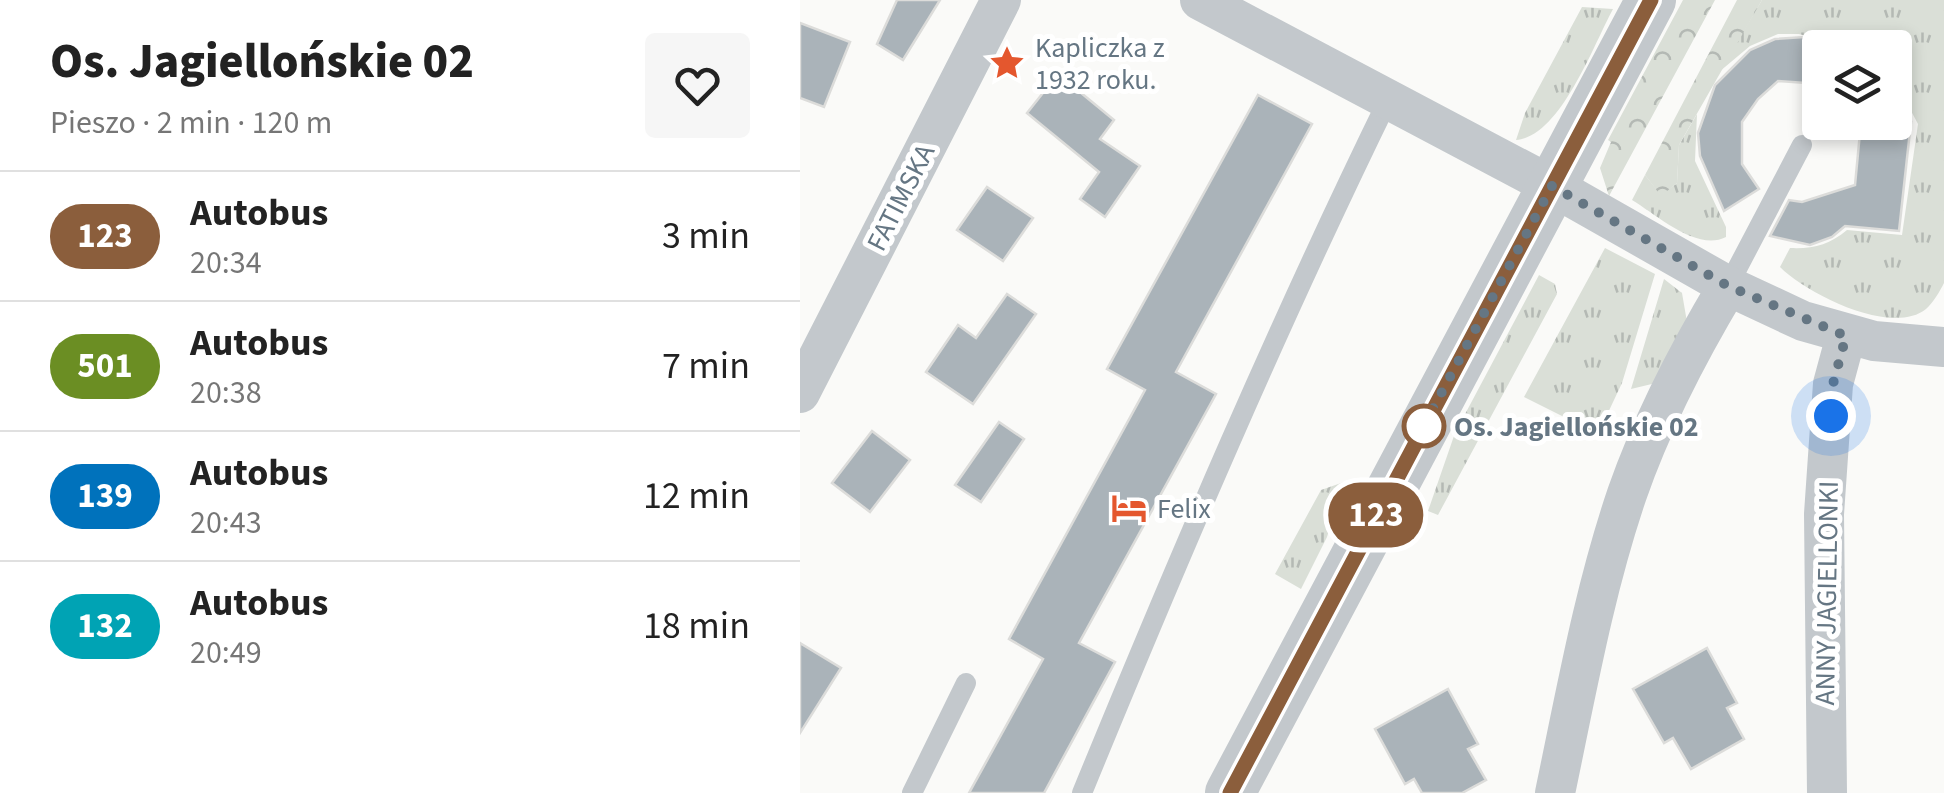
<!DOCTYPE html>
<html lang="pl">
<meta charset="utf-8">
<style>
:root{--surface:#fff;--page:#f6f6f6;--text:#222;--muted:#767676;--line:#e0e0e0}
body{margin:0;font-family:"Source Sans 3",sans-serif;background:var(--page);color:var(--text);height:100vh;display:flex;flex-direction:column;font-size:38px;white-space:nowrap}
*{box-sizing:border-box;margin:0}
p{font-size:32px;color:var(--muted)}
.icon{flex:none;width:55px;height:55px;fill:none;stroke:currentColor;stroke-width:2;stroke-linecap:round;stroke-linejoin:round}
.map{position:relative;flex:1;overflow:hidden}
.panel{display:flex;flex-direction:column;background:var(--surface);width:800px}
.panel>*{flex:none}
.badge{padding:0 20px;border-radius:32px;font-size:35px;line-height:65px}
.tools{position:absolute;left:1002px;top:30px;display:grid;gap:20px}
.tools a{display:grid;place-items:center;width:110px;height:110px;border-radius:10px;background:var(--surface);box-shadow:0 5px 15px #0003;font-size:50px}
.you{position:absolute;width:50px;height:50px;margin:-25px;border:8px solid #fff;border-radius:50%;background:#1a73e8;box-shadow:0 0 0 15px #1a73e833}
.map>.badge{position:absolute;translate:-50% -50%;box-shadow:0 0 0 5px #fff}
.round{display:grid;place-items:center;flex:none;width:105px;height:105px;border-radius:10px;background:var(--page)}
.head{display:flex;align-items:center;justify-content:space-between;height:170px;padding:0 50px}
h1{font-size:48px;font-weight:800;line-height:75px}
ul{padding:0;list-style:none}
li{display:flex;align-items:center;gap:30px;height:130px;padding:0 50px;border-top:2px solid var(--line)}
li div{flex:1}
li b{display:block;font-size:38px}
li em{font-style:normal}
li .badge{min-width:110px;font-weight:700;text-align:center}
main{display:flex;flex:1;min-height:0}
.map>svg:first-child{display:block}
.grass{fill:url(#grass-tufts)}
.forest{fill:url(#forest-crowns)}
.building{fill:#aab3b9;stroke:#dcdcda;stroke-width:2.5}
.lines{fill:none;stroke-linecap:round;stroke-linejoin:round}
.service{stroke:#c3c8cc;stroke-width:20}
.minor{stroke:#c3c8cc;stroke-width:40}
.tertiary{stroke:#c3c8cc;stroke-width:50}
.line-casing{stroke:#fff;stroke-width:22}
.line{stroke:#8b5e3c;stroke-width:15}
.walk{stroke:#657683;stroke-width:10;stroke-dasharray:0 18}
.stop-dot{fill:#fff;stroke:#8b5e3c;stroke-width:5}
.labels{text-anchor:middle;stroke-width:10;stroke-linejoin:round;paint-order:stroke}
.poi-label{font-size:28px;fill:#657683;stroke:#fff;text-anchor:start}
.street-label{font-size:28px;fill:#657683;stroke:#fff}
.stop-label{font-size:28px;font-weight:bold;fill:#657683;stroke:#fff;text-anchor:start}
</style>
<main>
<section class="panel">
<div class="head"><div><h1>Os. Jagiellońskie 02</h1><p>Pieszo · 2 min · 120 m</p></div><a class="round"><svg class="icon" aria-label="heart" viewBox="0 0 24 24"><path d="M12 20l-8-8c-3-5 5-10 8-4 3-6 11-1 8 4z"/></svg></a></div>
<ul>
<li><span class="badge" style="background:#8b5e3c;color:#fff">123</span><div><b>Autobus</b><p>20:34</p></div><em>3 min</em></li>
<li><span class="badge" style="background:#6b8e23;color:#fff">501</span><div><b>Autobus</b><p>20:38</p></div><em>7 min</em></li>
<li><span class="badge" style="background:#0072bc;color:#fff">139</span><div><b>Autobus</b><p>20:43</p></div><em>12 min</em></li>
<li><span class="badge" style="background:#00a3b4;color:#fff">132</span><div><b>Autobus</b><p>20:49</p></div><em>18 min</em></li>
</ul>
</section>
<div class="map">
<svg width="1144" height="793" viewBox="0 0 1144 793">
<defs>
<pattern id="grass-tufts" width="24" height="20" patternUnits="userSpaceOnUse" patternTransform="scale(2.5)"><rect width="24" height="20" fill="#dadfd7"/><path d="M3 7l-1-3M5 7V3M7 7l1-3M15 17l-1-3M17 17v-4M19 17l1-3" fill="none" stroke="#b4b9b4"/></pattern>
<pattern id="forest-crowns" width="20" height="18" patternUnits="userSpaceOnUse" patternTransform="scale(2.5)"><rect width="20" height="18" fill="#dadfd7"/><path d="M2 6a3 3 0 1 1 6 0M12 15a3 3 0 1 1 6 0" fill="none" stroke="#b4b9b4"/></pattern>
</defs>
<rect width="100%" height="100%" fill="#fafaf8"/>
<path class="grass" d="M 962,0 L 1144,0 L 1144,283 C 1140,291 1133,303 1126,309 C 1091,337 1006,293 980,267 L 990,248 C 1013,249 1029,245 1047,230 L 1102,235 L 1118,124 L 1095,81 L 1095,48 L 1045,47 L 999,34 L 978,34 L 950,46 L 919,72 Z
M 782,7 L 813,9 C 793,46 760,137 716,140 L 725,113 Z
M 897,114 L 895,161 L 926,227 L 926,237 C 897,252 857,215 832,200 L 845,175 L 861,195 L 877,183 L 879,145 Z
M 805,248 L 855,274 L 822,383 L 798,434 L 724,397 Z
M 739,275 L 755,284 L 757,294 L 638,515 L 628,511 L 655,433 Z
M 864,279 L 882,293 L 887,322 L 856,383 L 831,389 Z
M 544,482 L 527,537 L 501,589 L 475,574 L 521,490 Z"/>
<path class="forest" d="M 883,0 L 915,0 L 809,196 L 800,168 L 811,142 L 808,140 Z
M 937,0 L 962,0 L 879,145 L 877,183 L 861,196 L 845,175 Z"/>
<path class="building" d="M 97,0 L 140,0 L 103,60 L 77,44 Z
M 0,23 L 50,42 L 24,107 L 0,98 Z
M 1020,36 L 1020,84 L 978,81 L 958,99 L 942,122 L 942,164 L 959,189 L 924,211 L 900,156 L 898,133 L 915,85 L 950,50 L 975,39 Z
M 258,74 L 314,120 L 300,139 L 340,166 L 305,217 L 280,199 L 299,172 L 227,113 Z
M 458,95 L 512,124 L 376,372 L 416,394 L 279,643 L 315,662 L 244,793 L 169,793 L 243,659 L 209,639 L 345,390 L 307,369 Z
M 1061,122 L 1111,122 L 1099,231 L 1045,226 L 1032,237 L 1010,245 L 970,236 L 989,200 L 1002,202 L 1055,185 Z
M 187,187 L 233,218 L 203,261 L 157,230 Z
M 207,294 L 236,314 L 173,404 L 126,372 L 158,325 L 176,338 Z
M 199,422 L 224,439 L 181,502 L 155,485 Z
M 72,431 L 110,460 L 70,512 L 32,483 Z
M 0,643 L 41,668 L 0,733 Z
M 907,648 L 937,703 L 927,708 L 944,739 L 891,769 L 873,738 L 864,743 L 833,689 Z
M 648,689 L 678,744 L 668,749 L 686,780 L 662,793 L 622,793 L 614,779 L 605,784 L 575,729 Z"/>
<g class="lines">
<path class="service" d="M 928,286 L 1002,145
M 112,793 L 166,683
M 282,793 C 378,559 477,327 588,100"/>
<path class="minor" d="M 400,0 L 752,186 L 928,286 L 1003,321 L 1074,341 L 1144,347
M 0,393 L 201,0
M 755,793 C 776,693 794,591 827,494 C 852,422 889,351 928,286
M 1027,793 L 1024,514 L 1033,384 L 1046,336"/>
<path class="tertiary" d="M 430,793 L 851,0"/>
</g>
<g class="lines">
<defs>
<path id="line" d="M 430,793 L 851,0"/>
</defs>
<use href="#line" class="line-casing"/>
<use href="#line" class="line"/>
<path class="walk" d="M 624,426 L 620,433 L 752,186 L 928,286 L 1046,336 L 1033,384 L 1031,416"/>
</g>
<defs>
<symbol id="sight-bare" viewBox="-9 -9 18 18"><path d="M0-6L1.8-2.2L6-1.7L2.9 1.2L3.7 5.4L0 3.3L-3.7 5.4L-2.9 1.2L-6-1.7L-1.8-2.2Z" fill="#e4572e" stroke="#fff" stroke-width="2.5" paint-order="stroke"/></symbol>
<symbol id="hotel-bare" viewBox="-9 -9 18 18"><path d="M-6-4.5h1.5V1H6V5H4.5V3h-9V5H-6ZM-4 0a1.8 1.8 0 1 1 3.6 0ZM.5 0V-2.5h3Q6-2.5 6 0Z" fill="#e4572e" stroke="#fff" stroke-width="2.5" paint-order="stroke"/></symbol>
</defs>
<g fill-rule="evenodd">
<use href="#sight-bare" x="182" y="38" width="50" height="50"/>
<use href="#hotel-bare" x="304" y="483" width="50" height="50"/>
</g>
<circle class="stop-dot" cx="624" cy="426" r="20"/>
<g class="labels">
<g class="poi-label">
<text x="235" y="57">Kapliczka z<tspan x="235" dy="32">1932 roku.</tspan></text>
<text x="357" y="518">Felix</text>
</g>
<g class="street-label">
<text transform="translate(100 197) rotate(-63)" y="10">FATIMSKA</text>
<text transform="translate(1026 593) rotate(-89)" y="10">ANNY JAGIELLONKI</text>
</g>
<g class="stop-label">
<text x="654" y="436">Os. Jagiellońskie 02</text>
</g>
</g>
</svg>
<div class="tools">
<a><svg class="icon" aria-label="layers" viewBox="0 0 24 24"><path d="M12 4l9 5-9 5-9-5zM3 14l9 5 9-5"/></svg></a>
</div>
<div class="you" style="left:1031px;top:416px"></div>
<b class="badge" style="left:576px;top:515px;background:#8b5e3c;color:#fff">123</b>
</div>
</main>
